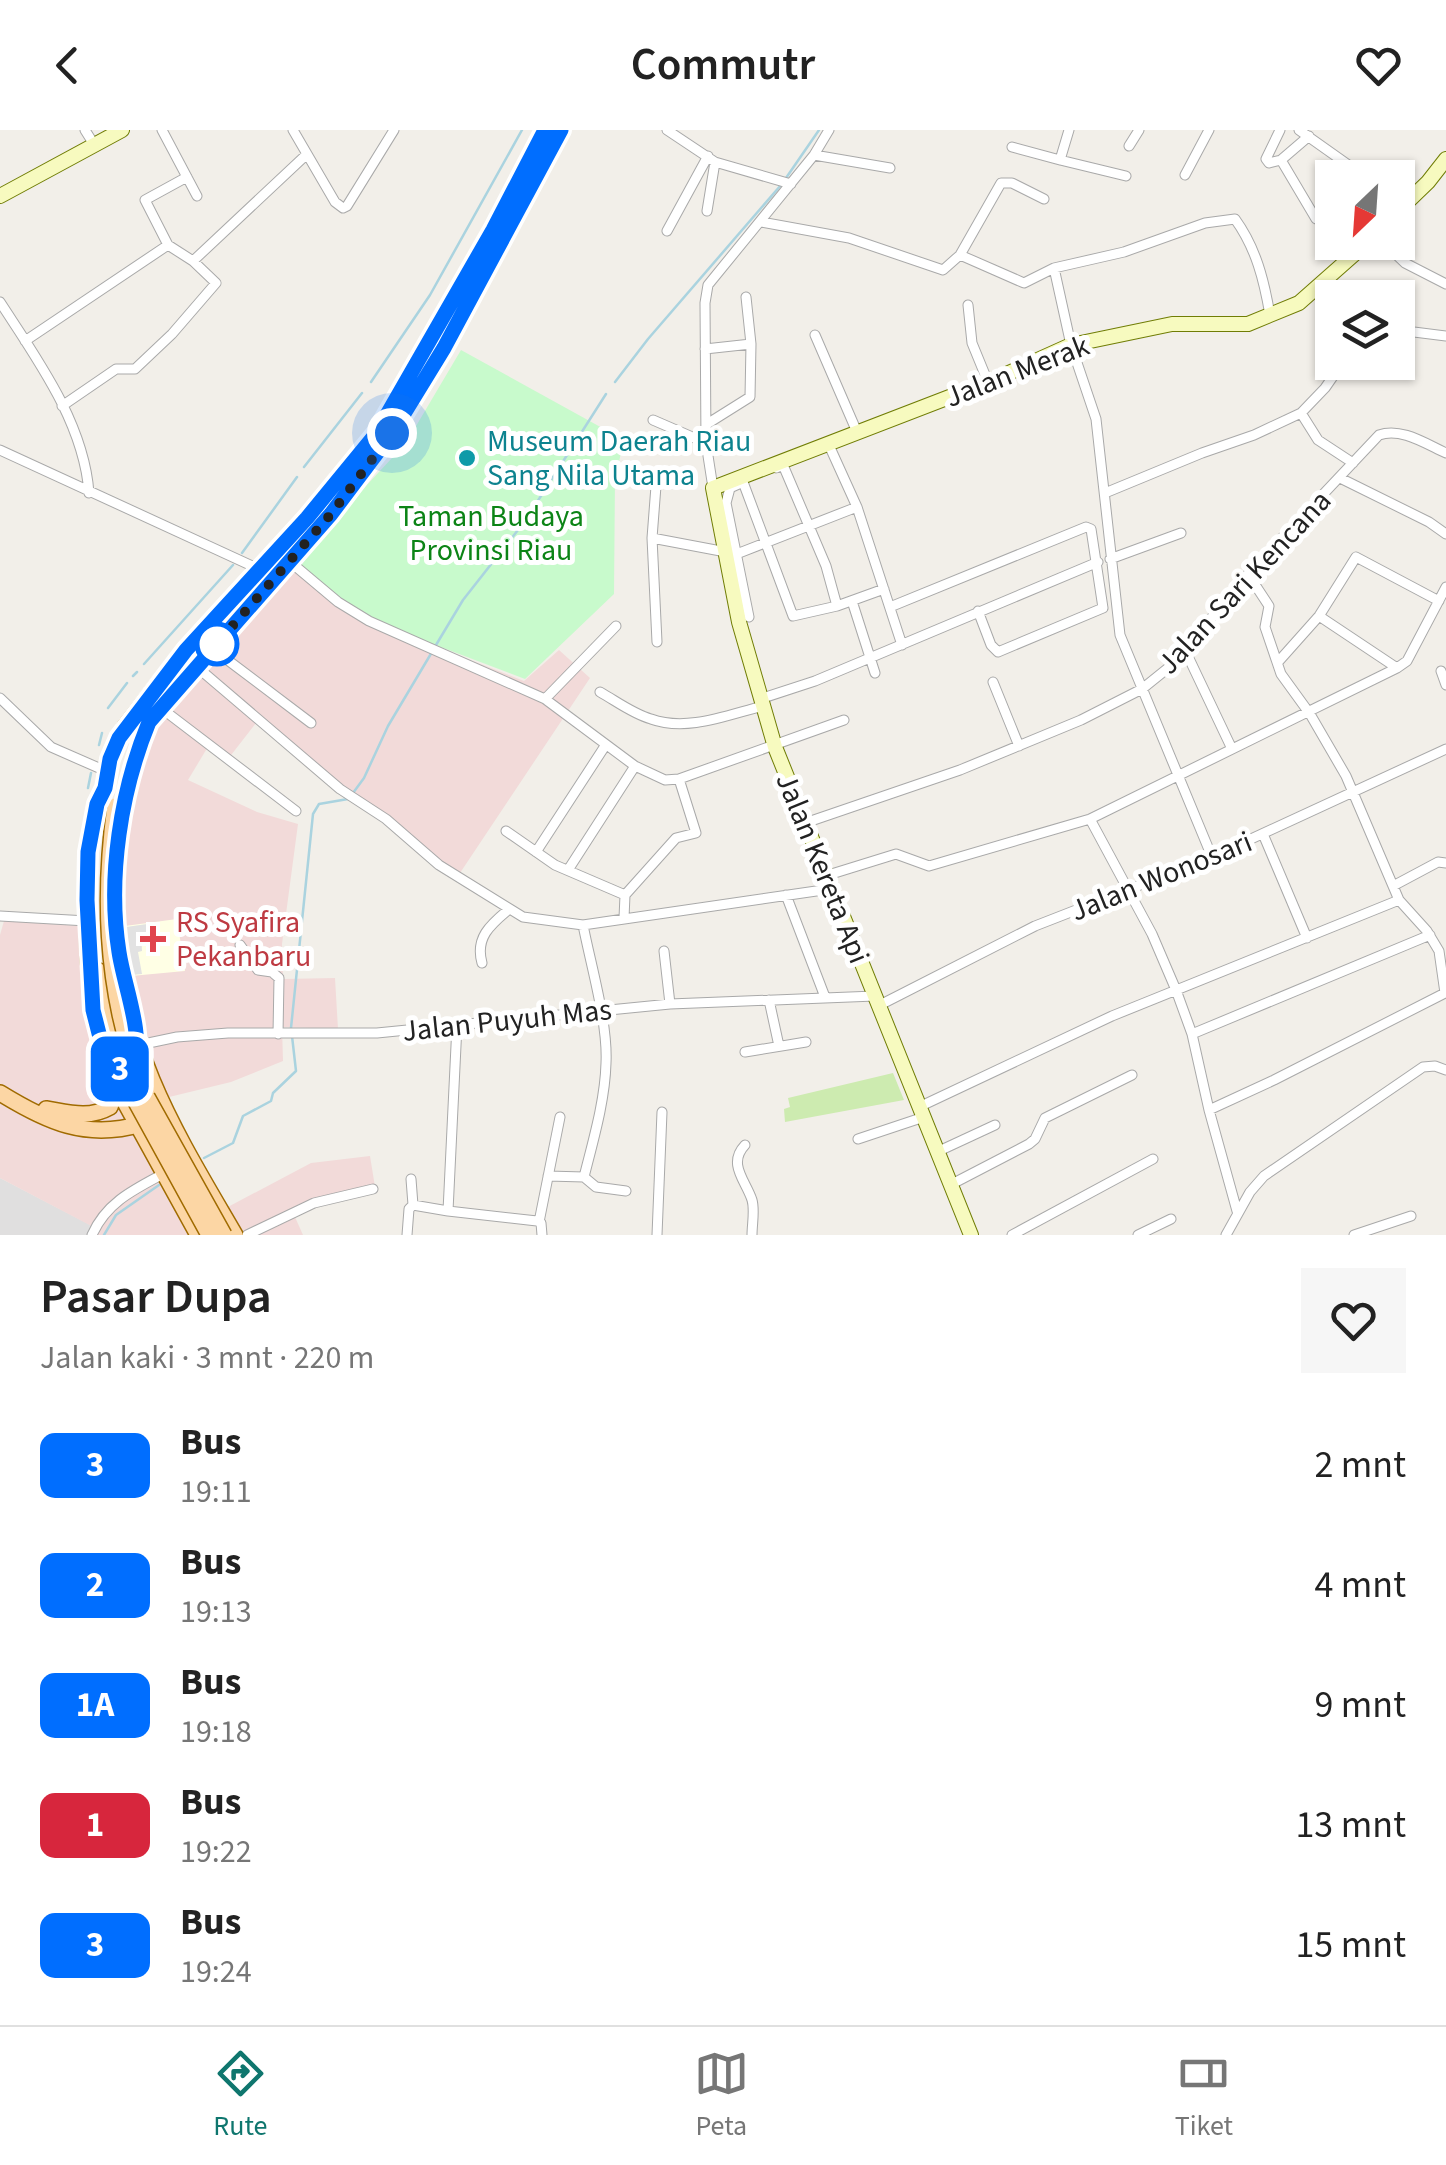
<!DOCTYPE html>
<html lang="id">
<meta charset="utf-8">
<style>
:root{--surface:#fff;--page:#f6f6f6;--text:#222;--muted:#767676;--line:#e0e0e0;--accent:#0f766e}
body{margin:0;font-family:"Source Sans 3",sans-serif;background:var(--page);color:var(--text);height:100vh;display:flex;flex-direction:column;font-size:38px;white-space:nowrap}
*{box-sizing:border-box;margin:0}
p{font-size:32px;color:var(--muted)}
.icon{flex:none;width:55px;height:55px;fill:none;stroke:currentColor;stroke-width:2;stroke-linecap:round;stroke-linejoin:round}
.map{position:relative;height:1105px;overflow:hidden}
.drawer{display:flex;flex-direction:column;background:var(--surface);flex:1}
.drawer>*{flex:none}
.badge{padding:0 20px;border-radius:15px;font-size:35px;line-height:65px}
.needle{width:65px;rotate:205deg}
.fabs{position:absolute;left:1315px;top:30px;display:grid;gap:20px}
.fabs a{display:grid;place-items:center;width:100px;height:100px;border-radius:0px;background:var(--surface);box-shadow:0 2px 8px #0004;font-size:50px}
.you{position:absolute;width:50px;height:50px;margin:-25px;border:8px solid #fff;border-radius:50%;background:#1a73e8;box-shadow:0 0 0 15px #1a73e833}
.map>.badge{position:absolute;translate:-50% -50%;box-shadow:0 0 0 5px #fff}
.round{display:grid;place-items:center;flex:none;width:105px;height:105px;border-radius:0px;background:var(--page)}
.head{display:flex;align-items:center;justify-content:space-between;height:170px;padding:0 40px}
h1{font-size:48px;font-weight:600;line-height:75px}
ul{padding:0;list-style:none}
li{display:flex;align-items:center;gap:30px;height:120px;padding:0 40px}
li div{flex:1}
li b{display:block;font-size:38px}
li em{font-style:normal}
li .badge{min-width:110px;font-weight:700;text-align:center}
header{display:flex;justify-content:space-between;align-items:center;height:130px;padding:0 40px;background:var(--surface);font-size:45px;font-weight:600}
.dock{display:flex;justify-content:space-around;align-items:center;height:140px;border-top:2px solid var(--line);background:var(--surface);font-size:28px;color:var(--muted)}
.dock a{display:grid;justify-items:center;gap:5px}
.dock .on{color:var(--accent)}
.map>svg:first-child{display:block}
.residential{fill:#e0dfdf}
.commercial{fill:#f2dad9}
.education{fill:#ffffe5}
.grass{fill:#cdebb0}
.park{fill:#c8facc}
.parking{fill:#e2e2e2}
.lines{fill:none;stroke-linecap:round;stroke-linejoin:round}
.stream{stroke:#aad3df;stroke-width:2.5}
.street-casing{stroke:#a9a9a9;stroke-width:11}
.secondary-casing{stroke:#707d05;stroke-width:16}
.primary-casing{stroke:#a06b00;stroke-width:18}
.street{stroke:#fff;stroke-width:9}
.secondary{stroke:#f7fabf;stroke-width:14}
.primary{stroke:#fcd6a4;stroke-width:15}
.primary-bridge-casing{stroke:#a06b00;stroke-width:18;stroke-linecap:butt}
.primary-bridge{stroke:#fcd6a4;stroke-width:15}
.line-casing{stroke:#fff;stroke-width:22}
.line{stroke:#006eff;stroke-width:15}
.walk{stroke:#222;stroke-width:10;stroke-dasharray:0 18}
.culture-dot{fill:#0f9aa8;stroke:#fff;stroke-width:4}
.stop-dot{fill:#fff;stroke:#006eff;stroke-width:5}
.health-dot{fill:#e0444e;stroke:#fff;stroke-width:4}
.labels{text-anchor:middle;stroke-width:10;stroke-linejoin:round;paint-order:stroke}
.street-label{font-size:30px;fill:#222;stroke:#fff}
.culture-label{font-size:30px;fill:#0d838f;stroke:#fff;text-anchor:start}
.park-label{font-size:30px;fill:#0c8416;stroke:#fff}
.health-label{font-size:30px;fill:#be3a42;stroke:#fff;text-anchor:start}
</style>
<header><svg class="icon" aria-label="back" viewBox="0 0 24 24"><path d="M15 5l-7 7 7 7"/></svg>Commutr<svg class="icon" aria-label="heart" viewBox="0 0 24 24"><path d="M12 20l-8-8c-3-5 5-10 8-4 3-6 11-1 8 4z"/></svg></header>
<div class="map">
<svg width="1446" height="1105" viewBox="0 0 1446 1105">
<rect width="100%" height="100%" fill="#f2efe9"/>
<path class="residential" d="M 0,1048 L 100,1100 L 97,1105 L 0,1105 Z"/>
<path class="commercial" d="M 296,436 L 409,506 L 524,551 L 559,520 L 590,548 L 456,749 L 256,593 L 228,629 L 209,615 L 188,650 L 257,682 L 298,694 L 282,814 L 283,849 L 335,848 L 338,899 L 282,897 L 283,931 L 231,952 L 165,968 L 139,894 L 124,817 L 123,740 L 133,654 L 151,597 L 279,447 Z
M 4,791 L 81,796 L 87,880 L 111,960 L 195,1105 L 97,1105 L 99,1100 L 0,1048 L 0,805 Z
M 370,1026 L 376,1063 L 317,1076 L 295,1087 L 303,1105 L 241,1105 L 226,1078 L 311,1033 Z"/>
<path class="education" d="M 177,789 L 185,841 L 131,846 L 125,796 Z"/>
<path class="grass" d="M 893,943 L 904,970 L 785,992 L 784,979 L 790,977 L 788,968 Z"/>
<path class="park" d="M 461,220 L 624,310 L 615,349 L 614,464 L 525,549 L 409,505 L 358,482 L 299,438 L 337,387 L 406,313 Z"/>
<path class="parking" d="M 147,794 L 148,802 L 141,803 L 142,821 L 138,822 L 142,844 L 132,845 L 126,797 Z"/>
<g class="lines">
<path class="stream" d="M 786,48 L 819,0
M 371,252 L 430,165 L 522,0
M 615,252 L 648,209 L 781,55
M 304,337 L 362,263
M 242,423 L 297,347
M 436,515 L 463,470 L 525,391 L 606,264
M 144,534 L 233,435
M 133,546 L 137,542
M 108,578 L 127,553
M 99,615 L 102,603
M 88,658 L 91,643
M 353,663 L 364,648 L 388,596 L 432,522
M 291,898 L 313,684 L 319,674 L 348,669
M 204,1028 L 233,1013 L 243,986 L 271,971 L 273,963 L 296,941 L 292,906
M 104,1105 L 116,1085 L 159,1055"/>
<defs>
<path id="street" d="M 85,0 L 95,16
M 162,0 L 197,66
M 293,0 L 335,72 L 343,78 L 347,76 L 394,0
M 667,0 L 715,32 L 791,54
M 1280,0 L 1266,29 L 1269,33 L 1281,30 L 1309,6
M 1299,0 L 1354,39 L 1359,48
M 1129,16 L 1139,0
M 1012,17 L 1060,30 L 1069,0
M 814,25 L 829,0
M 1060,30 L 1126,46
M 1281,30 L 1316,89
M 1185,45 L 1209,0
M 707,81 L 715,32
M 761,92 L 849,108 L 943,140 L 960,125 L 1001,53 L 1012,53 L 1044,69
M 667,101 L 708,26
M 1383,112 L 1405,133 L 1446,154
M 168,115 L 145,70 L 187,47
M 960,125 L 1024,153 L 1054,138 L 1124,122 L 1205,93 L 1235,89 C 1256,118 1264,150 1270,185
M 193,131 L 306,25
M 1054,138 L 1071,215 L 1096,289 L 1120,505 L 1212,727
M 0,172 C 37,229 84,293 89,363
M 968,175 L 972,213 L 988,252
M 1398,200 L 1446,206
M 815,205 L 857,302
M 25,211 L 168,115 L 193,131 L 216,153 L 172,204 L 135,239 L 116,239 L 62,276
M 705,219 L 751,214
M 1301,283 L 1318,310 L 1353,333
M 653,290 L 706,313
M 707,294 L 750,267 L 751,214 L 746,167
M 828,313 L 857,377 L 902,515
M 0,320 L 261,440
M 776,338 L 783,335 L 826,436 L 837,476
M 1340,348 L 1429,392 L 1446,404
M 743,352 L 793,486 L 837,476 L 884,459
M 739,354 L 730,358 L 726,373 L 749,487
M 656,356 L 652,408 L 726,422
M 713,358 L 706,313 L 705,173 L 708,155 L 814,25 L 890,38
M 1105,363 L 1202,323 L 1254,305 L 1301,283 L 1325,258 L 1343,232
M 652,408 L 657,512
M 734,425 L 857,377
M 1110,429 L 1181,403
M 288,430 L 338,472 L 369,491 L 545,569 L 635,636 L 665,650 L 679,649 L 844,590
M 852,471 L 875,543
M 890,477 L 1086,397 L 1091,399 L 1103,478 L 998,522 L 991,515 L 978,481
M 1319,486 L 1397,538
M 213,519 L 311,593
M 1185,520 L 1232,619
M 1278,532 L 1319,486 L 1356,427 L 1439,471
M 197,537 L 340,659 L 386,689 L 439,735 L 523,787 L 583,795 L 830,759
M 1441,541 L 1446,555
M 993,552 L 1019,616
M 600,562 C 616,571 633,584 651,589 C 687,602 727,585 763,576
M 0,568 L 51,617 L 108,642
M 545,569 L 616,496
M 760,569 L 815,551 L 1098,432
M 161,578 L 296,681
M 1090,689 L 1152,804 L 1176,860 L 1192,904 L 1209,980 L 1237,1081
M 805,693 L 960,640 L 1081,590 L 1142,559 L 1173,534 L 1248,444 L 1379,305 C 1401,297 1426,314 1446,323
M 506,701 L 555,735 L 625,765
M 1263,704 L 1307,808
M 536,722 L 605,616
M 568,740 L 635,636
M 825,746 L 896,724 L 929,736 L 1090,689 L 1397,538 L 1407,531 L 1446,457
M 1393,756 L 1438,732 L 1446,733
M 786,765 L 825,867
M 0,786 L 87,791
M 624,788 L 625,765 L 676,708 L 696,703 L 679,649
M 583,795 C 591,836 608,893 606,933 C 605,971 593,1011 584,1047 L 596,1057 L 626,1061
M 240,815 L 258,840 L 272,842 L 279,848 L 278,904
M 664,821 L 670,874
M 482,833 C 475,808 490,795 508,780
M 769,870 L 779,916
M 878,876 L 1035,796 L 1212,727 L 1446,619
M 457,895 L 448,1081 L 537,1091 L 541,1093 L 542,1105
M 1192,904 L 1430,805
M 139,915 L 177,907 L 228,903 L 377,903 L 670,874 L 875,866
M 745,922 L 806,912
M 919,977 L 1112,886 L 1399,770
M 1209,980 L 1274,950 L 1445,863 L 1439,821 L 1427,801 L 1399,770 L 1346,646 L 1310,584 L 1281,544 L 1265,497 L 1269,476 L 1248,444
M 858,1009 L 924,987
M 745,1015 C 727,1034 746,1051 752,1070 C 755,1080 752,1094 752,1105
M 939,1021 L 995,995
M 548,1046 L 584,1047
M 411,1049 L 413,1075 L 448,1081
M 952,1054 L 1029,1014 L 1035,1009 L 1045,988 L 1132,945
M 539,1092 L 560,987
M 92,1105 C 106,1073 133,1060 163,1044
M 247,1105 L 314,1073 L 373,1059
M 407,1105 L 409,1079 L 413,1075
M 657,1105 L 662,982
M 1012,1105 L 1153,1029
M 1138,1105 L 1171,1089
M 1226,1105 L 1250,1062 L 1264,1046 L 1423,937 L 1435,936 L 1446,940
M 1354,1105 L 1411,1086"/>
<path id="secondary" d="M 0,66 L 122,0
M 1398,81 L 1428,52 L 1446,29
M 971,1105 L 775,617 L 739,492 L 713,358 L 991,251 L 1071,215 L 1172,194 L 1248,194 L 1299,173 L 1368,112"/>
<path id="primary" d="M 99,841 L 107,892 L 122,939
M 134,937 L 147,967
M 0,963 C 47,992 86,1010 141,994
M 46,979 C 70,983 89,989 110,977 L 117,958
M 198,1105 L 117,958 L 93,879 L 88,825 L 87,733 L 97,673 L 105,658 L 110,629 L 125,597 L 159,553 L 330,361 L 376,304 L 493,101 L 545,0
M 235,1105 C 206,1055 174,1003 152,950 C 107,840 102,701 149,592 L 331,384 L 392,303 L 463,184 L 561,0"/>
</defs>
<use href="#street" class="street-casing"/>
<use href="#secondary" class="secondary-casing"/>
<use href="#primary" class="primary-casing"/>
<use href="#street" class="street"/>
<use href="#secondary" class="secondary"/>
<use href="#primary" class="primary"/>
<defs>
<path id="primary-bridge" d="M 115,676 C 103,766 106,850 134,937
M 122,939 L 131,963 L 209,1105
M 147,967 L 224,1105"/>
</defs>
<use href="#primary-bridge" class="primary-bridge-casing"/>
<use href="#primary-bridge" class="primary-bridge"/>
</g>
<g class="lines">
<defs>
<path id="line" d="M 545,0 L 493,100 L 376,304 L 307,388 L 186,520 L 119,608 L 110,629 L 105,658 L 97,674 L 88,722 L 87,770 L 93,880 L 104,923 L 119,939 L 127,940 L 134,936 C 144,904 124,856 119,822 C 107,747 121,660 149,592 L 331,384 L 392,303 L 444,218 L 561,0"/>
</defs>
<use href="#line" class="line-casing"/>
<use href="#line" class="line"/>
<path class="walk" d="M 217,514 L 213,518 L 331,384 L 392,303"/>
</g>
<circle class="culture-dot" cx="467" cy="328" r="10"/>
<circle class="stop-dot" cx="217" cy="514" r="20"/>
<path class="health-dot" d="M148 794h10v10h10v10h-10v10h-10v-10h-10v-10h10z"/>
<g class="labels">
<g class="street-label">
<text transform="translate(1017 241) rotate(-21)" y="10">Jalan Merak</text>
<text transform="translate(1244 452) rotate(-47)" y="10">Jalan Sari Kencana</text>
<text transform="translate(823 738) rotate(68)" y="10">Jalan Kereta Api</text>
<text transform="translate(1161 746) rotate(-22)" y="10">Jalan Wonosari</text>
<text transform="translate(507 890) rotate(-6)" y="10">Jalan Puyuh Mas</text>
</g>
<g class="culture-label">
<text x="487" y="321">Museum Daerah Riau<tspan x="487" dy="34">Sang Nila Utama</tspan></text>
</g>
<g class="park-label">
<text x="491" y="396">Taman Budaya<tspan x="491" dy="34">Provinsi Riau</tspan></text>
</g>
<g class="health-label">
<text x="176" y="802">RS Syafira<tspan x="176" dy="34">Pekanbaru</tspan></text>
</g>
</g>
</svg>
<div class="fabs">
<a><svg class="needle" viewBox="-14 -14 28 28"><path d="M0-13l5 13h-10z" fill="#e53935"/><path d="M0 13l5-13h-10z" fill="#767676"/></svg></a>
<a><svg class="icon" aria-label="layers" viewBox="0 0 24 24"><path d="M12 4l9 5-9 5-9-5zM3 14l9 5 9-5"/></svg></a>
</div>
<div class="you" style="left:392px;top:303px"></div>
<b class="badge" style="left:120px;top:939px;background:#006eff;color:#fff">3</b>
</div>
<section class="drawer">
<div class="head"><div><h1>Pasar Dupa</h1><p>Jalan kaki · 3 mnt · 220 m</p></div><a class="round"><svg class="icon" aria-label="heart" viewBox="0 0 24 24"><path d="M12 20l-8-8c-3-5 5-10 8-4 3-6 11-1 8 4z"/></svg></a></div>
<ul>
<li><span class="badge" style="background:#006eff;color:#fff">3</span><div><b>Bus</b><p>19:11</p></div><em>2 mnt</em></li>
<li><span class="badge" style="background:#006eff;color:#fff">2</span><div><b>Bus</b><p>19:13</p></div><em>4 mnt</em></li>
<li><span class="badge" style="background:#006eff;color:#fff">1A</span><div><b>Bus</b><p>19:18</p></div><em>9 mnt</em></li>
<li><span class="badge" style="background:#d7263d;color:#fff">1</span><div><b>Bus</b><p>19:22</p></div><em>13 mnt</em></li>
<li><span class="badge" style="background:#006eff;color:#fff">3</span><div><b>Bus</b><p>19:24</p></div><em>15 mnt</em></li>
</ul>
</section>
<nav class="dock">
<a class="on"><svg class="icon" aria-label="directions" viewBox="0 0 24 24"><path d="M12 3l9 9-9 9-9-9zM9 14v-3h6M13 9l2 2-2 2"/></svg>Rute</a>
<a><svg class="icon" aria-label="map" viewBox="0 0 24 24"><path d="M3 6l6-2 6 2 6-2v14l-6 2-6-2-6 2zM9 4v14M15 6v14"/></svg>Peta</a>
<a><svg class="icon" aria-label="tickets" viewBox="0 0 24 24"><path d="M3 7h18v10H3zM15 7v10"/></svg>Tiket</a>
</nav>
